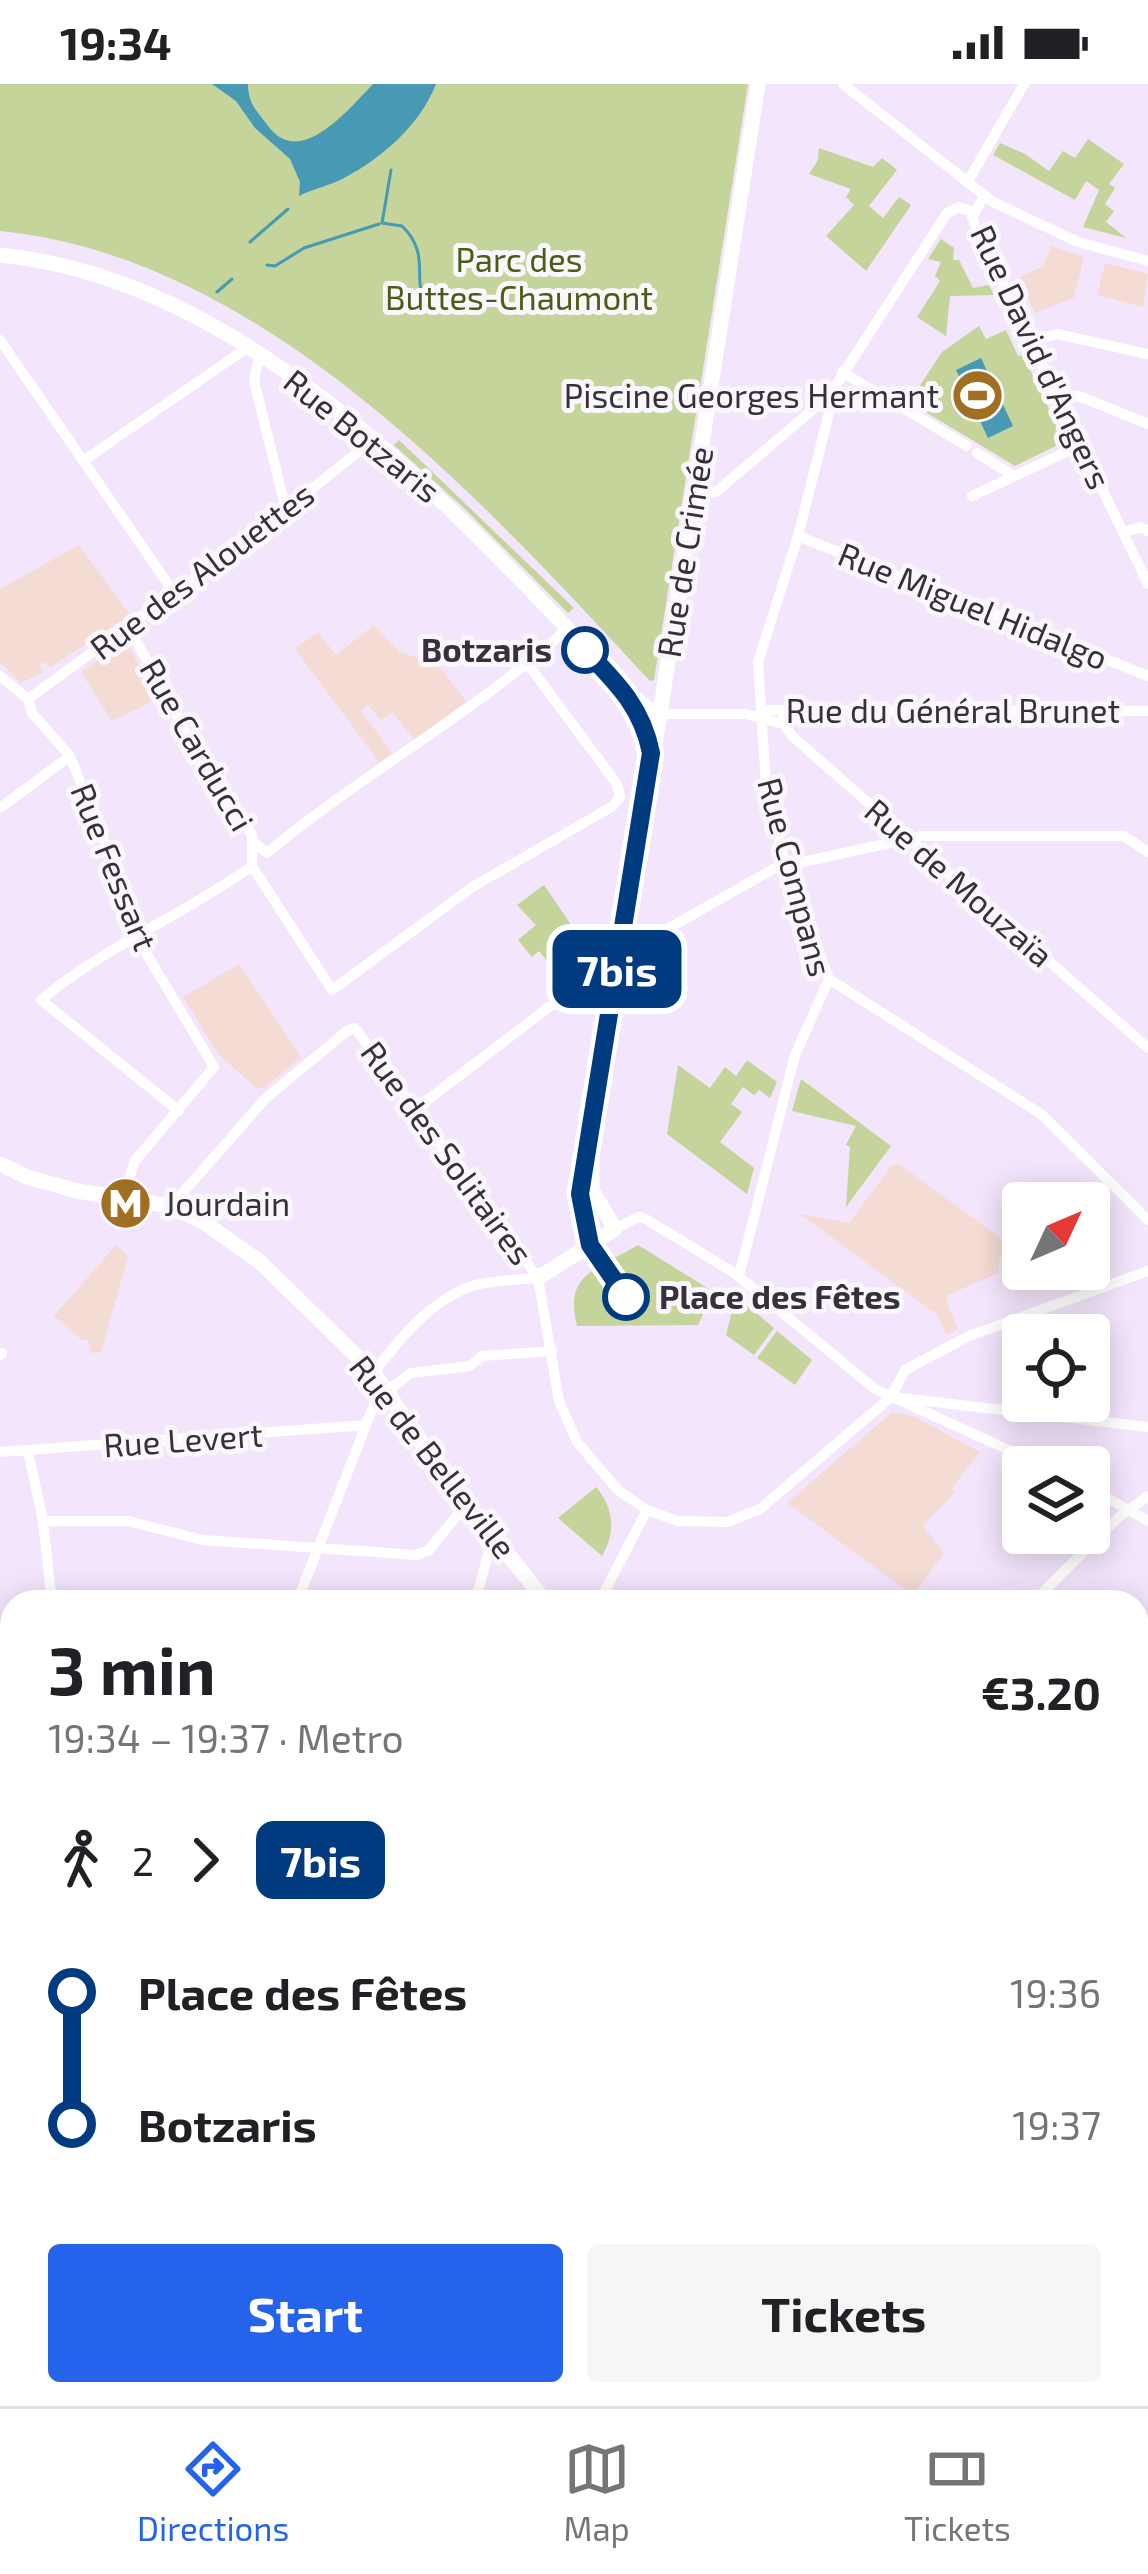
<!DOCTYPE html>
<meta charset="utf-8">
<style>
:root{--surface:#fff;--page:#f6f6f6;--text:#202124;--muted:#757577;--line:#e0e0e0;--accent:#2563eb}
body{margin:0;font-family:"Exo 2",sans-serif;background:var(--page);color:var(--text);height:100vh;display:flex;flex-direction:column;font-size:45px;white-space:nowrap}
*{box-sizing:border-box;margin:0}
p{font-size:39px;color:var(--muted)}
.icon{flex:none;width:66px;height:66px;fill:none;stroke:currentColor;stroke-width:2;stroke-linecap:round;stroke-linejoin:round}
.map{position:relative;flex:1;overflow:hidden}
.sheet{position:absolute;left:0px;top:1506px;width:1149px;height:816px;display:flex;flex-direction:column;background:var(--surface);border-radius:36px 36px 0 0;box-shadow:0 6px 30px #0003}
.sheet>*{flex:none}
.badge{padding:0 24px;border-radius:18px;font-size:42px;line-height:78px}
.needle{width:78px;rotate:46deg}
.buttons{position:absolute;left:1002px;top:1098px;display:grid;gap:24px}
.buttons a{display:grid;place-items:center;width:108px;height:108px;border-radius:12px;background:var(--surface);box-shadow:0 6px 30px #0003;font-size:60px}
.map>.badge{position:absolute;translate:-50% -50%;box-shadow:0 0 0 6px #fff}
.legs{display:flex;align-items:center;gap:18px;height:132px;padding:0 48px;font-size:39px}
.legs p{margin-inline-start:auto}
.summary{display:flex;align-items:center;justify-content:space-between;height:204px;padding:0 48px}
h1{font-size:66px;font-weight:700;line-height:90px}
.button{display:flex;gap:24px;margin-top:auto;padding:24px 48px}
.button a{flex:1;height:138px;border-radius:12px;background:var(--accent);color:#fff;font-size:48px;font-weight:700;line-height:138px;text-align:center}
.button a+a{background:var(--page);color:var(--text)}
ul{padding:0 48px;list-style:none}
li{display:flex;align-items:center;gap:42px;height:132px;font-size:45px}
li i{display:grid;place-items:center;width:18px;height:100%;margin:0 15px;background:currentColor}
li i::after{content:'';width:30px;height:30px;margin:-15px;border:9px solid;border-radius:50%;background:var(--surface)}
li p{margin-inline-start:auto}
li:first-child i{background:linear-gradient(#0000 50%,currentColor 0)}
li:last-child i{background:linear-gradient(currentColor 50%,#0000 0)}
.status{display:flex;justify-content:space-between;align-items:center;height:84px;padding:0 60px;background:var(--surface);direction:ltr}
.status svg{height:33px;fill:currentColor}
.dock{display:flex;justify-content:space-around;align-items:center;height:168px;border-top:3px solid var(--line);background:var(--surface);font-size:33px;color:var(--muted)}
.dock a{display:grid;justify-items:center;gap:6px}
.dock .on{color:var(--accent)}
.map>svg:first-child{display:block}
.education{fill:#f4dbd4}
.green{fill:#c4d49a}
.water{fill:#4799b4}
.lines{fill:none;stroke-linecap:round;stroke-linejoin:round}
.stream{stroke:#4799b4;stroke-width:3}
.street{stroke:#fff;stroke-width:10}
.secondary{stroke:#fff;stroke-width:15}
.line-1-casing{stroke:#fff;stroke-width:27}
.line-1{stroke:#003b80;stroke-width:18}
.stop-1-dot{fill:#fff;stroke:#003b80;stroke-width:6}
.labels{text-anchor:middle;stroke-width:10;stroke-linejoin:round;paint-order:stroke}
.park-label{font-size:33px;fill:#4d5c15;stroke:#faf7fc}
.street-label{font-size:33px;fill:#37303b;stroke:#faf7fc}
.poi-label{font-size:33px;fill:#37303b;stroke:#faf7fc;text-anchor:end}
.stop-label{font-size:33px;font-weight:bold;fill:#37303b;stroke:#faf7fc;text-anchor:end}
</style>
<div class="status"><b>19:34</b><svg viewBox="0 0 49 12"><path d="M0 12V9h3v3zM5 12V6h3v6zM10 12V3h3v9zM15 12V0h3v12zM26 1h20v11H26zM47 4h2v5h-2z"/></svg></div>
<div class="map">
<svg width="1148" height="2322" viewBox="0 0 1148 2322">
<rect width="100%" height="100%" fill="#f3e5fc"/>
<path class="education" d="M 1051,162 L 1084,173 L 1074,214 L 1035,229 L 1018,194 L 1043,182 Z
M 1105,179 L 1148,190 L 1143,223 L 1097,211 Z
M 79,461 L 130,531 L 51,583 L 42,578 L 39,581 L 44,588 L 21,599 L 0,578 L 0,505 Z
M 374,541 L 400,568 L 438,581 L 466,617 L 415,657 L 392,628 L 381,636 L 368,621 L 361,627 L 392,669 L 379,678 L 295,565 L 318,548 L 336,571 Z
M 121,560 L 128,561 L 157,615 L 112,637 L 81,588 Z
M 239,880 L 301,973 L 264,1004 L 256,1004 L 218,970 L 183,913 Z
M 899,1080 L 1017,1166 L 999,1174 L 998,1189 L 948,1211 L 947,1219 L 958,1245 L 947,1251 L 936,1230 L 800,1130 L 849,1139 L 892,1081 Z
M 116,1161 L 128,1172 L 101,1268 L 91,1269 L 88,1255 L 82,1256 L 54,1232 Z
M 892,1328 L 913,1332 L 980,1368 L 952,1404 L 955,1408 L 923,1442 L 944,1469 L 913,1511 L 787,1419 Z"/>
<path class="green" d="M 0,0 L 748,0 L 654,596 L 650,597 C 481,415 263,173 0,147 Z
M 1088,55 L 1124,80 L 1109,100 L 1115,104 L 1105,120 L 1114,127 L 1106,138 L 1126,154 L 1083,143 L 1099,106 L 1086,97 L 1075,116 L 993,71 L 1000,59 L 1025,70 L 1049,87 L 1063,67 L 1075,74 Z
M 819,64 L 873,83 L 882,74 L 897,86 L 869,122 L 883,134 L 899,113 L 911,121 L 866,187 L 826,152 L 854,121 L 846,113 L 851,105 L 809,90 L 818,76 Z
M 941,155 L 954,164 L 953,176 L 959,176 L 973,204 L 989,201 L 994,211 L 950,212 L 946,252 L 917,233 L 940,197 L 935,192 L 941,178 L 928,175 Z
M 979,242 L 986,255 L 1006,246 L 1018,272 L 1023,271 L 1062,352 L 1058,361 L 1015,382 L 909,318 L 942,268 Z
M 399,356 L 574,524 L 568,529 L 464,424 L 394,361 Z
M 544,801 L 580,854 L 548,878 L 539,867 L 532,873 L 518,856 L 536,841 L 517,821 Z
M 747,976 L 777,998 L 770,1014 L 759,1006 L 754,1011 L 743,1003 L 731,1020 L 742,1028 L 720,1058 L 754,1084 L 747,1110 L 667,1050 L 678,981 L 710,1004 L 725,983 L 736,992 Z
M 801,995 L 891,1062 L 846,1123 L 850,1063 L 846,1061 L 856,1042 L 792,1027 Z
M 638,1161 L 714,1208 L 698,1241 L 577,1242 C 563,1189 598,1185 638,1161 Z
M 736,1212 L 774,1244 L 754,1271 L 726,1251 Z
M 777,1247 L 812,1276 L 795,1301 L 757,1274 Z
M 596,1403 C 614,1424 616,1448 602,1472 L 558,1434 Z"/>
<path class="water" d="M 212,0 L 248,0 C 248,20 257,27 268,42 C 300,85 347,27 373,0 L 436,0 C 420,41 382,74 344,94 C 330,102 314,104 299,112 L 300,98 L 290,75 L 255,44 L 236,17 Z
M 981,274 L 1013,342 L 988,354 L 956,286 Z"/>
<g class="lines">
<path class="stream" d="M 391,86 L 382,139 L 402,142 C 431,170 412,194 425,217
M 250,158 L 288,125
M 267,181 L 275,182 L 304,164 L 379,140
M 217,208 L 232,195"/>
<path class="street" d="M 843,0 L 993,118 L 1078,158 L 1148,177
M 967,99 L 1024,0
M 984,112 L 972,133 L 976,144 L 1148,500
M 0,256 L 175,510
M 1031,257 L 1057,250 L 1148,270
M 259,272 L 254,297 L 286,426
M 842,288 L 967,362
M 1056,310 L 1079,312 L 1148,340
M 977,369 L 1014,392
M 83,377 L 247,264
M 693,412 L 716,408 L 823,317 L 832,318
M 972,412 L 1081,361
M 1123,449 L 1140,443 L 1148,447
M 798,452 L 1148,592
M 129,544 L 192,660 L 252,751 L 252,782
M 0,592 L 28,615 L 32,629 L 70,672 L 139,844 L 140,859 L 214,983 L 134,1078 L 124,1115
M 28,615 L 267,441 L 373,356
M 783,627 L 784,640 L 792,652 L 1148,964
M 662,630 L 746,630 L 784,640
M 761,631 L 766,626 L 1148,627
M 0,724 L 70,672
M 254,758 L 267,769 C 363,689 475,629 568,544
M 252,782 L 332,906 L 474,802 L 613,722 L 620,713 L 617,700 L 527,579
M 829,895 L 1041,1030 L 1148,1136
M 179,1027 L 41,916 C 105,862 184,831 252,782
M 413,1027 L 604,881 L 775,784 L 922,752 L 1124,752 L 1148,768
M 171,1122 L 266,1014 L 347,947 L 355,944 L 538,1194 L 559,1317 L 577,1358 L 618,1406 L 647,1426 L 678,1437 L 728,1438 L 760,1425 L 891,1313 L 905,1286 L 969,1252 L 1148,1187
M 615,1145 L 638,1133 L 644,1134 L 733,1188 L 875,1305 L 1046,1383
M 739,1192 L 795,971 L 829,895 L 783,772 L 766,700 L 758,578 L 798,452 L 836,301 L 947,129 L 959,123 L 973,128
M 0,1271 L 2,1269
M 374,1289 C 398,1256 431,1216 472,1202 C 492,1196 516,1196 538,1194
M 901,1314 L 1148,1343
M 28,1367 L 43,1437 L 52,1518
M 0,1368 L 366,1341
M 1089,1404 L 1148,1437
M 43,1437 L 128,1437 L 203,1456 L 416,1471 L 429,1466 L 466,1420
M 297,1518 L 376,1316 L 411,1289 L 470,1282 L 482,1272 L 552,1267
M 475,1518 L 493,1452
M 599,1518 L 647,1426
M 1033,1518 L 1120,1432 L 1148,1412
M 0,1671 L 12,1672
M 1137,1715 L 1148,1710
M 0,1736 L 12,1737
M 0,1840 L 12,1838
M 0,1944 L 12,1960
M 1137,2159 L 1148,2140
M 0,2297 L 12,2237
M 969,2310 L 999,2322
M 137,2322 L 138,2310
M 371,2322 L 374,2310
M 510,2322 L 515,2310
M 815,2322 L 820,2310
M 1042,2322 L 1049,2310"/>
<path class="secondary" d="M 0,171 C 256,197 461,434 628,608 L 652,628 L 662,630
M 0,1080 L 27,1093 L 77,1107 L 171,1122 L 205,1139 L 259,1177 L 374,1289 L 441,1387 L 546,1518
M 538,1194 L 615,1145 L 592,1106 L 592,1066 L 758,0
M 1137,1984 L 1148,1991
M 0,2161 L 12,2170
M 220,2310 L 259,2322"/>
</g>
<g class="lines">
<defs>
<path id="line-1" d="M 585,566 C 616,598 642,623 651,669 L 580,1110 L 590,1161 L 626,1213"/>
</defs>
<use href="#line-1" class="line-1-casing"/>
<use href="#line-1" class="line-1"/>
</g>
<defs>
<symbol id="stadium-disc" viewBox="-11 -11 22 22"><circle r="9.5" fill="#a06f24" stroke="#faf7fc"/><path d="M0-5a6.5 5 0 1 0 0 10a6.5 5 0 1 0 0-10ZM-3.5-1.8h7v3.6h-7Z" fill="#fff"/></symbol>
<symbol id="metro-disc" viewBox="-11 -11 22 22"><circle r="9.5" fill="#a06f24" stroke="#faf7fc"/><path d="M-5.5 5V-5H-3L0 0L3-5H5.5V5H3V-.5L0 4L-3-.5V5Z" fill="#fff"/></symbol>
</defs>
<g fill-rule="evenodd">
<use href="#stadium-disc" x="948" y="282" width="59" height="59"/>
<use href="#metro-disc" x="96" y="1090" width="59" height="59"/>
</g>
<g class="stop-1-dot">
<circle cx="585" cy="566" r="21"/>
<circle cx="626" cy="1213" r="21"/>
</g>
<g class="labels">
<g class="park-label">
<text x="519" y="188">Parc des<tspan x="519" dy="38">Buttes-Chaumont</tspan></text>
</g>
<g class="street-label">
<text transform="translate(1041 273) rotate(65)" y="12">Rue David d'Angers</text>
<text transform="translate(362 352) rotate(39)" y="12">Rue Botzaris</text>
<text transform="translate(685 468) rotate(-81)" y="12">Rue de Crimée</text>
<text transform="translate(202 487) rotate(-37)" y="12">Rue des Alouettes</text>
<text transform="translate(973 522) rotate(22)" y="12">Rue Miguel Hidalgo</text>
<text x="953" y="639">Rue du Général Brunet</text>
<text transform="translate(197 661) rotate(60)" y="12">Rue Carducci</text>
<text transform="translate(114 783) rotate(68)" y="12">Rue Fessart</text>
<text transform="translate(795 793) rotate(75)" y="12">Rue Compans</text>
<text transform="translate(959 799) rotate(41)" y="12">Rue de Mouzaïa</text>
<text transform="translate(447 1069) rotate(54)" y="12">Rue des Solitaires</text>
<text transform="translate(183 1356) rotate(-4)" y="12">Rue Levert</text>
<text transform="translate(433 1373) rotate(52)" y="12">Rue de Belleville</text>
</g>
<g class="poi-label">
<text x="939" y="324">Piscine Georges Hermant</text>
<text x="164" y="1132" text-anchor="start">Jourdain</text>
</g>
<g class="stop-label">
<text x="552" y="578">Botzaris</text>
<text x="659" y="1225" text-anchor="start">Place des Fêtes</text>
</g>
</g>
</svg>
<div class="buttons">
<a><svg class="needle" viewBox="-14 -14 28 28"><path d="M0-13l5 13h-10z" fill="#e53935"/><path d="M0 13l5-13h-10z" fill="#757577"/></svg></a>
<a><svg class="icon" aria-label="locate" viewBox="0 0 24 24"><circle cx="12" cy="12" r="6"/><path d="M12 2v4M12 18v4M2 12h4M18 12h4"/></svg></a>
<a><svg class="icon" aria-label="layers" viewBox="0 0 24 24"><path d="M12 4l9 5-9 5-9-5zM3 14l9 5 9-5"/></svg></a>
</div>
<b class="badge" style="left:617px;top:885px;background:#003b80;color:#fff">7bis</b>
<section class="sheet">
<div class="summary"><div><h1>3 min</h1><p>19:34 – 19:37 · Metro</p></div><b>€3.20</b></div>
<div class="legs"><svg class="icon" aria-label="walk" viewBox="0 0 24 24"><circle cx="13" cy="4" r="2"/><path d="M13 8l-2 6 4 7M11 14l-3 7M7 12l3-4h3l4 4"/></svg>2<svg class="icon" aria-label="forward" viewBox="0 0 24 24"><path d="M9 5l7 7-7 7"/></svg><b class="badge" style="background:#003b80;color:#fff">7bis</b></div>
<ul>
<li><i style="color:#003b80"></i><b>Place des Fêtes</b><p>19:36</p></li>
<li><i style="color:#003b80"></i><b>Botzaris</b><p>19:37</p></li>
</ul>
<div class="button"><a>Start</a><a>Tickets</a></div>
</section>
</div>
<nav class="dock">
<a class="on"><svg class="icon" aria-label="directions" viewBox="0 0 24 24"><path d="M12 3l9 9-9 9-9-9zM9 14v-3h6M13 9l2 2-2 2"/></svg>Directions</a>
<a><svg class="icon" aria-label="map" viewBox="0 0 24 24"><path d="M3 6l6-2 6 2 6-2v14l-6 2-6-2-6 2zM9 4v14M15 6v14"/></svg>Map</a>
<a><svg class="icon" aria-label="tickets" viewBox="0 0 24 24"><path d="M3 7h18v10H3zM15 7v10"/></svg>Tickets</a>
</nav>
